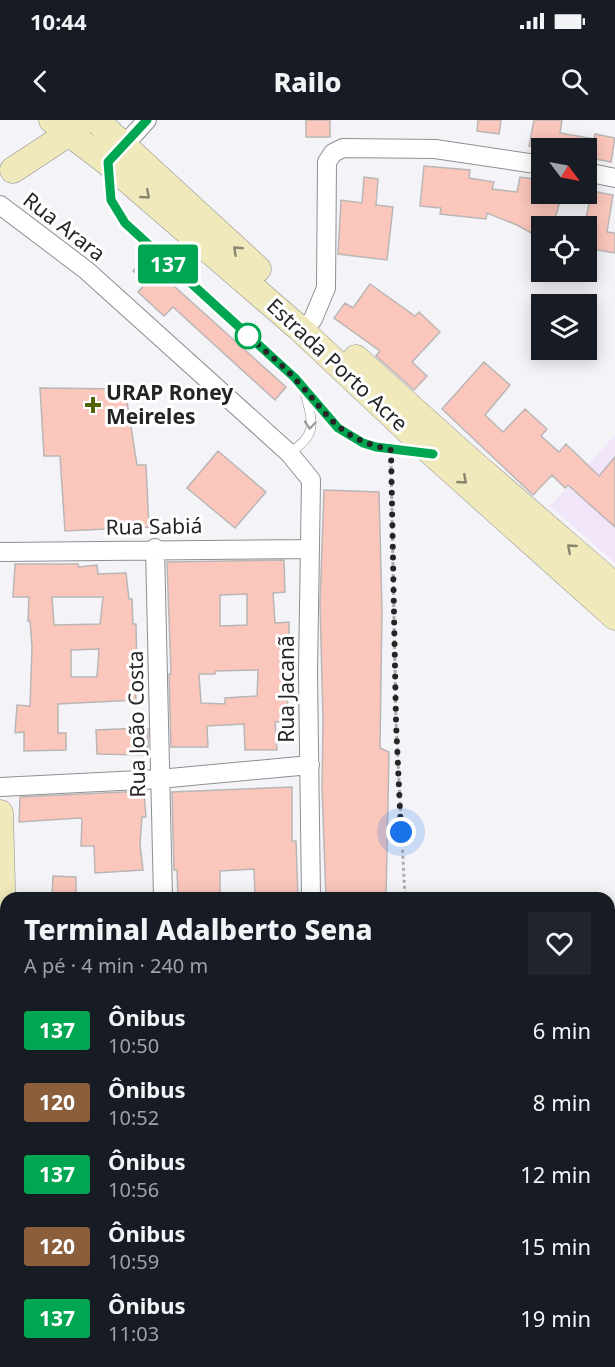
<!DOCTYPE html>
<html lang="pt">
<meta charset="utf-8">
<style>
:root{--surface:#171b24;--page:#20242c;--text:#f1f3f6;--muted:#9ea1a6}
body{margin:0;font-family:"Noto Sans",sans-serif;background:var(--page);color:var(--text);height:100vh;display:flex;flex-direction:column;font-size:22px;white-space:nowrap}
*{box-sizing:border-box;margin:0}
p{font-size:20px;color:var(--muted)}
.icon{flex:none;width:33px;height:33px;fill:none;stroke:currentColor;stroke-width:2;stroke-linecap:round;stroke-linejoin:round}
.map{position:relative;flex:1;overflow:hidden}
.panel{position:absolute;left:0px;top:772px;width:615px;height:476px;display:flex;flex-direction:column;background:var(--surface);border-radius:18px 18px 0 0;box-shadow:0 3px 15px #0003}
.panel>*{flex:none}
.badge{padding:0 12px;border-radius:4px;font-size:21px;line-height:39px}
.needle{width:39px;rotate:122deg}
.controls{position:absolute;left:531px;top:18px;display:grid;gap:12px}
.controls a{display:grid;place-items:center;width:66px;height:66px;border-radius:0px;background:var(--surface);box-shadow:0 3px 15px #0003;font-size:30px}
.you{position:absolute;width:30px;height:30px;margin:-15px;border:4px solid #fff;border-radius:50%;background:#1a73e8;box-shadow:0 0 0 9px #1a73e833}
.map>.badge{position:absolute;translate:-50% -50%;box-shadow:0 0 0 3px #fff}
.round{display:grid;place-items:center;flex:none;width:63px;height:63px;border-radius:0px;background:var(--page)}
.summary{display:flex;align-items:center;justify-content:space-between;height:102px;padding:0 24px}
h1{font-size:28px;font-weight:800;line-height:45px}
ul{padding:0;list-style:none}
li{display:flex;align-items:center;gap:18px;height:72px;padding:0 24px}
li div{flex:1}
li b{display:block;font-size:22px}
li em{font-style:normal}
li .badge{min-width:66px;font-weight:700;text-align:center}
.status{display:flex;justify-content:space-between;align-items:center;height:42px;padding:0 30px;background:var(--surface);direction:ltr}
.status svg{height:16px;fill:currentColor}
header{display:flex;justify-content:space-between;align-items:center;height:78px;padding:0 24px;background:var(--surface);font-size:27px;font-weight:800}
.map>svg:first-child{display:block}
.education{fill:#f1e5fa}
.building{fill:#fbc6bb;stroke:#bab6b5;stroke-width:1.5;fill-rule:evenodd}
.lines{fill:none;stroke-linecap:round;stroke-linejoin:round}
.lane-casing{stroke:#8f8f92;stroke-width:10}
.street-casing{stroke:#8f8f92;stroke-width:20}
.secondary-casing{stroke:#8f8f92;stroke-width:27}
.path{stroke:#acacaf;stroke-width:3;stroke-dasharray:3 3;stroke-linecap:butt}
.lane{stroke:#fff;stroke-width:9}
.street{stroke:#fff;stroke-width:18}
.secondary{stroke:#efe9bb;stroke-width:26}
.oneway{stroke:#8a8770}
.oneway2{stroke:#9d9d9d}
.line-casing{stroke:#fff;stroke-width:14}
.line{stroke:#00a651;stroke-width:9}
.walk{stroke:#252526;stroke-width:6;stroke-dasharray:0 10.8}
.stop-dot{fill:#fff;stroke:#00a651;stroke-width:3}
.poi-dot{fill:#536204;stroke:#fff;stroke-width:2}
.labels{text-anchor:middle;stroke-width:6;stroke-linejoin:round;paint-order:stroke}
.street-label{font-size:21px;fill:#252526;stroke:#fff}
.poi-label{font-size:21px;font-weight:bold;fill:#252526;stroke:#fff;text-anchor:start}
</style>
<div class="status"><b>10:44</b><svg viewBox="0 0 49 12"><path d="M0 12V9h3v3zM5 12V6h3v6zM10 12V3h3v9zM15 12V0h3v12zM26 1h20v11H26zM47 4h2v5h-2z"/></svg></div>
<header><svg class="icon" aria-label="back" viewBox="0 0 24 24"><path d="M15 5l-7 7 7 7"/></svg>Railo<svg class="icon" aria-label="search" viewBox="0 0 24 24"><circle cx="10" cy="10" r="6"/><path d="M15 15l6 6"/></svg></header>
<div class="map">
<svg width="615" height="1247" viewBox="0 0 615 1247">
<rect width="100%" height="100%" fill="#f4f4f8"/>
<path class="education" d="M 615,315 L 615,443 L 550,386 Z"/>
<path class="building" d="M 306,0 L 330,0 L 330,17 L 306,17 Z
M 478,0 L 501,0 L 499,14 L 477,11 Z
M 534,0 L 562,0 L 560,13 L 594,19 L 595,14 L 615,18 L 611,42 L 590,38 L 592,28 L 529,26 Z
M 424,46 L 470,50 L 469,58 L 494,62 L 492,69 L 517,72 L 520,57 L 541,60 L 538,74 L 562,74 L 553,106 L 542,106 L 542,119 L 517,105 L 487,93 L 486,99 L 440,94 L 441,88 L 420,86 Z
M 364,57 L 378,59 L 376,85 L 393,87 L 387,140 L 338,134 L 341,80 L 362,83 Z
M 592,71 L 613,75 L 607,112 L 615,113 L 615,133 L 586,128 L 586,106 L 584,106 Z
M 144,139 L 286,267 L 275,280 L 173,187 L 164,196 L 138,172 L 146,163 L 133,151 Z
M 370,164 L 415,196 L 419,192 L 440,212 L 412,242 L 427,256 L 414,270 L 376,236 L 380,231 L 334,198 L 345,183 L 353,188 Z
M 484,242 L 510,265 L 485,295 L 503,312 L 525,289 L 547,309 L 541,316 L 559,332 L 566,324 L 599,356 L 615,337 L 615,407 L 568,365 L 565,368 L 552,355 L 533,375 L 442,289 Z
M 40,268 L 125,269 L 137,345 L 146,345 L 149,407 L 65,411 L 60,336 L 44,336 Z
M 218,331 L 266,372 L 235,408 L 187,368 Z
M 324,370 L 379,372 L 382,491 L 380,628 L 389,632 L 386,778 L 326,778 L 322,668 L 323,600 L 320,483 Z
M 284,440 L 285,472 L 273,473 L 275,503 L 289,502 L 289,550 L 285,550 L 289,601 L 275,602 L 277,630 L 245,630 L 244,604 L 207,606 L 208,627 L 171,627 L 169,554 L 171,554 L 167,442 ZM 247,474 L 247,505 L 220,506 L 220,475 ZM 258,550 L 257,576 L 225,578 L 225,584 L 201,583 L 199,554 L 215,554 L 216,551 Z
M 15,444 L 78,444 L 79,447 L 97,445 L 98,454 L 126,453 L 129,479 L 132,479 L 133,504 L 136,504 L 137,551 L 134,551 L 136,580 L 58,584 L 58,613 L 66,613 L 66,630 L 24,631 L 24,612 L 15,613 L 17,585 L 30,586 L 32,527 L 30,501 L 28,501 L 29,477 L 13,477 ZM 52,477 L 103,477 L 100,504 L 54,505 ZM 99,529 L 97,557 L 71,557 L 71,530 Z
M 142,608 L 148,609 L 148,627 L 143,627 L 143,635 L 97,634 L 96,610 Z
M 292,667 L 292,721 L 296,721 L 298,778 L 255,778 L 254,749 L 220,751 L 220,778 L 178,778 L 177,750 L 174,750 L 172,672 Z
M 144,671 L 146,697 L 142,697 L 140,724 L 143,750 L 95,753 L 94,726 L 81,726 L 82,699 L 80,698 L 19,702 L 20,677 Z
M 53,756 L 76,757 L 76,775 L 52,776 Z"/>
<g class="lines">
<defs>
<path id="lane" d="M 109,51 L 111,80 L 125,103 L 295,258 L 338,308 L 363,323 L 376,327 L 423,333
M 289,333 C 318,315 313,303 305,273"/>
<path id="street" d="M 116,34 L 147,0
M 586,52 L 615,58
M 0,85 L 86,150 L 289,333 L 311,360 L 308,553 L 311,778
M 303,211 L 313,199 L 326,168 L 327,42 L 333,33 L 343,28 L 435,29 L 542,45
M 155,428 L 163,778
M 0,432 L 309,429
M 0,667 L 159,659 L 310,645
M 0,1047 L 6,1046
M 0,1192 L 6,1191
M 241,1242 L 242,1247
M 402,1242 L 404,1247"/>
<path id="secondary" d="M 52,0 L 108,43 L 299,208 L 433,334 L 615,497
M 96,0 L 258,149
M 13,50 L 74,10 L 79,5
M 356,238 L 466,337 L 615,466
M 0,693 L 6,908
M 73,1242 L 75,1247"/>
</defs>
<use href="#lane" class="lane-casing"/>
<use href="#street" class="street-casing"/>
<use href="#secondary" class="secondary-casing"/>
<path class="path" d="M 391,340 L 396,601 L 405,778"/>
<use href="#lane" class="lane"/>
<use href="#street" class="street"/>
<use href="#secondary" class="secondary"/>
</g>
<defs><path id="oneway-chevron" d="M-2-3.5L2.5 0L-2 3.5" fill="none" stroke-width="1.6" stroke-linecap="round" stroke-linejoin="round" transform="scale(1.5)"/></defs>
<g class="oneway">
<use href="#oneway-chevron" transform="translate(146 75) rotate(41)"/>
<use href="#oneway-chevron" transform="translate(237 130) rotate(-137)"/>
<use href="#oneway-chevron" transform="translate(463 360) rotate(41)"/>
<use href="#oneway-chevron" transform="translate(571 428) rotate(-139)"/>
</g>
<use class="oneway2" href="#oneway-chevron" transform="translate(310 305) rotate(95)"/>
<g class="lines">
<defs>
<path id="line" d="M 147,0 L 108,42 L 111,80 L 125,103 L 295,258 L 338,308 L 363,323 L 376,327 L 433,334"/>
</defs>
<use href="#line" class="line-casing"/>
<use href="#line" class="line"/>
<path class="walk" d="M 248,216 L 245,213 C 262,229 281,243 296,260 C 332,298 335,317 391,330 L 396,602 L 401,712"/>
</g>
<circle class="stop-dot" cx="248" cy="216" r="12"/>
<path class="poi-dot" d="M90 276h6v6h6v6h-6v6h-6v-6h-6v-6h6z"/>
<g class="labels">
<g class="street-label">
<text transform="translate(64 107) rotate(38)" y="7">Rua Arara</text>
<text transform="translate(337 245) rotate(43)" y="7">Estrada Porto Acre</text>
<text transform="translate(154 407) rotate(-1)" y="7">Rua Sabiá</text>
<text transform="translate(287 569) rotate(-90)" y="7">Rua Jacanã</text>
<text transform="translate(137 604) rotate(-91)" y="7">Rua João Costa</text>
</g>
<g class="poi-label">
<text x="106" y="280">URAP Roney<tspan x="106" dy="24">Meireles</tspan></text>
</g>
</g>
</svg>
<div class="controls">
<a><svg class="needle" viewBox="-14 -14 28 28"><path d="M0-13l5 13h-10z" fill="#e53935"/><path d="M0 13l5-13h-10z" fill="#9ea1a6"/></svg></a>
<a><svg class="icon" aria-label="locate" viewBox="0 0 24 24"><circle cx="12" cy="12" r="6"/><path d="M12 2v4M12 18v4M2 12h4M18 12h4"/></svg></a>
<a><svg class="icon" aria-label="layers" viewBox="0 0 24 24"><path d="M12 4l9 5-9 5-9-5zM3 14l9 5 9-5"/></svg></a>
</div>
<div class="you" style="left:401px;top:712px"></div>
<b class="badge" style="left:168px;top:144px;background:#00a651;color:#fff">137</b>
<section class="panel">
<div class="summary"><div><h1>Terminal Adalberto Sena</h1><p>A pé · 4 min · 240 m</p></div><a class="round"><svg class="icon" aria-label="heart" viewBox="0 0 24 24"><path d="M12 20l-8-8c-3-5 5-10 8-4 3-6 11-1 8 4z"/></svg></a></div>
<ul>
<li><span class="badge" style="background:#00a651;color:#fff">137</span><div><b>Ônibus</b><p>10:50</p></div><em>6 min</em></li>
<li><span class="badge" style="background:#8b5e3c;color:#fff">120</span><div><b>Ônibus</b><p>10:52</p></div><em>8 min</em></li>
<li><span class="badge" style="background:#00a651;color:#fff">137</span><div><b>Ônibus</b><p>10:56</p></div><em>12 min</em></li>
<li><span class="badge" style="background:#8b5e3c;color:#fff">120</span><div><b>Ônibus</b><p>10:59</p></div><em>15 min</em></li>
<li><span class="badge" style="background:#00a651;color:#fff">137</span><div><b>Ônibus</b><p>11:03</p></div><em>19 min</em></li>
</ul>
</section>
</div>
